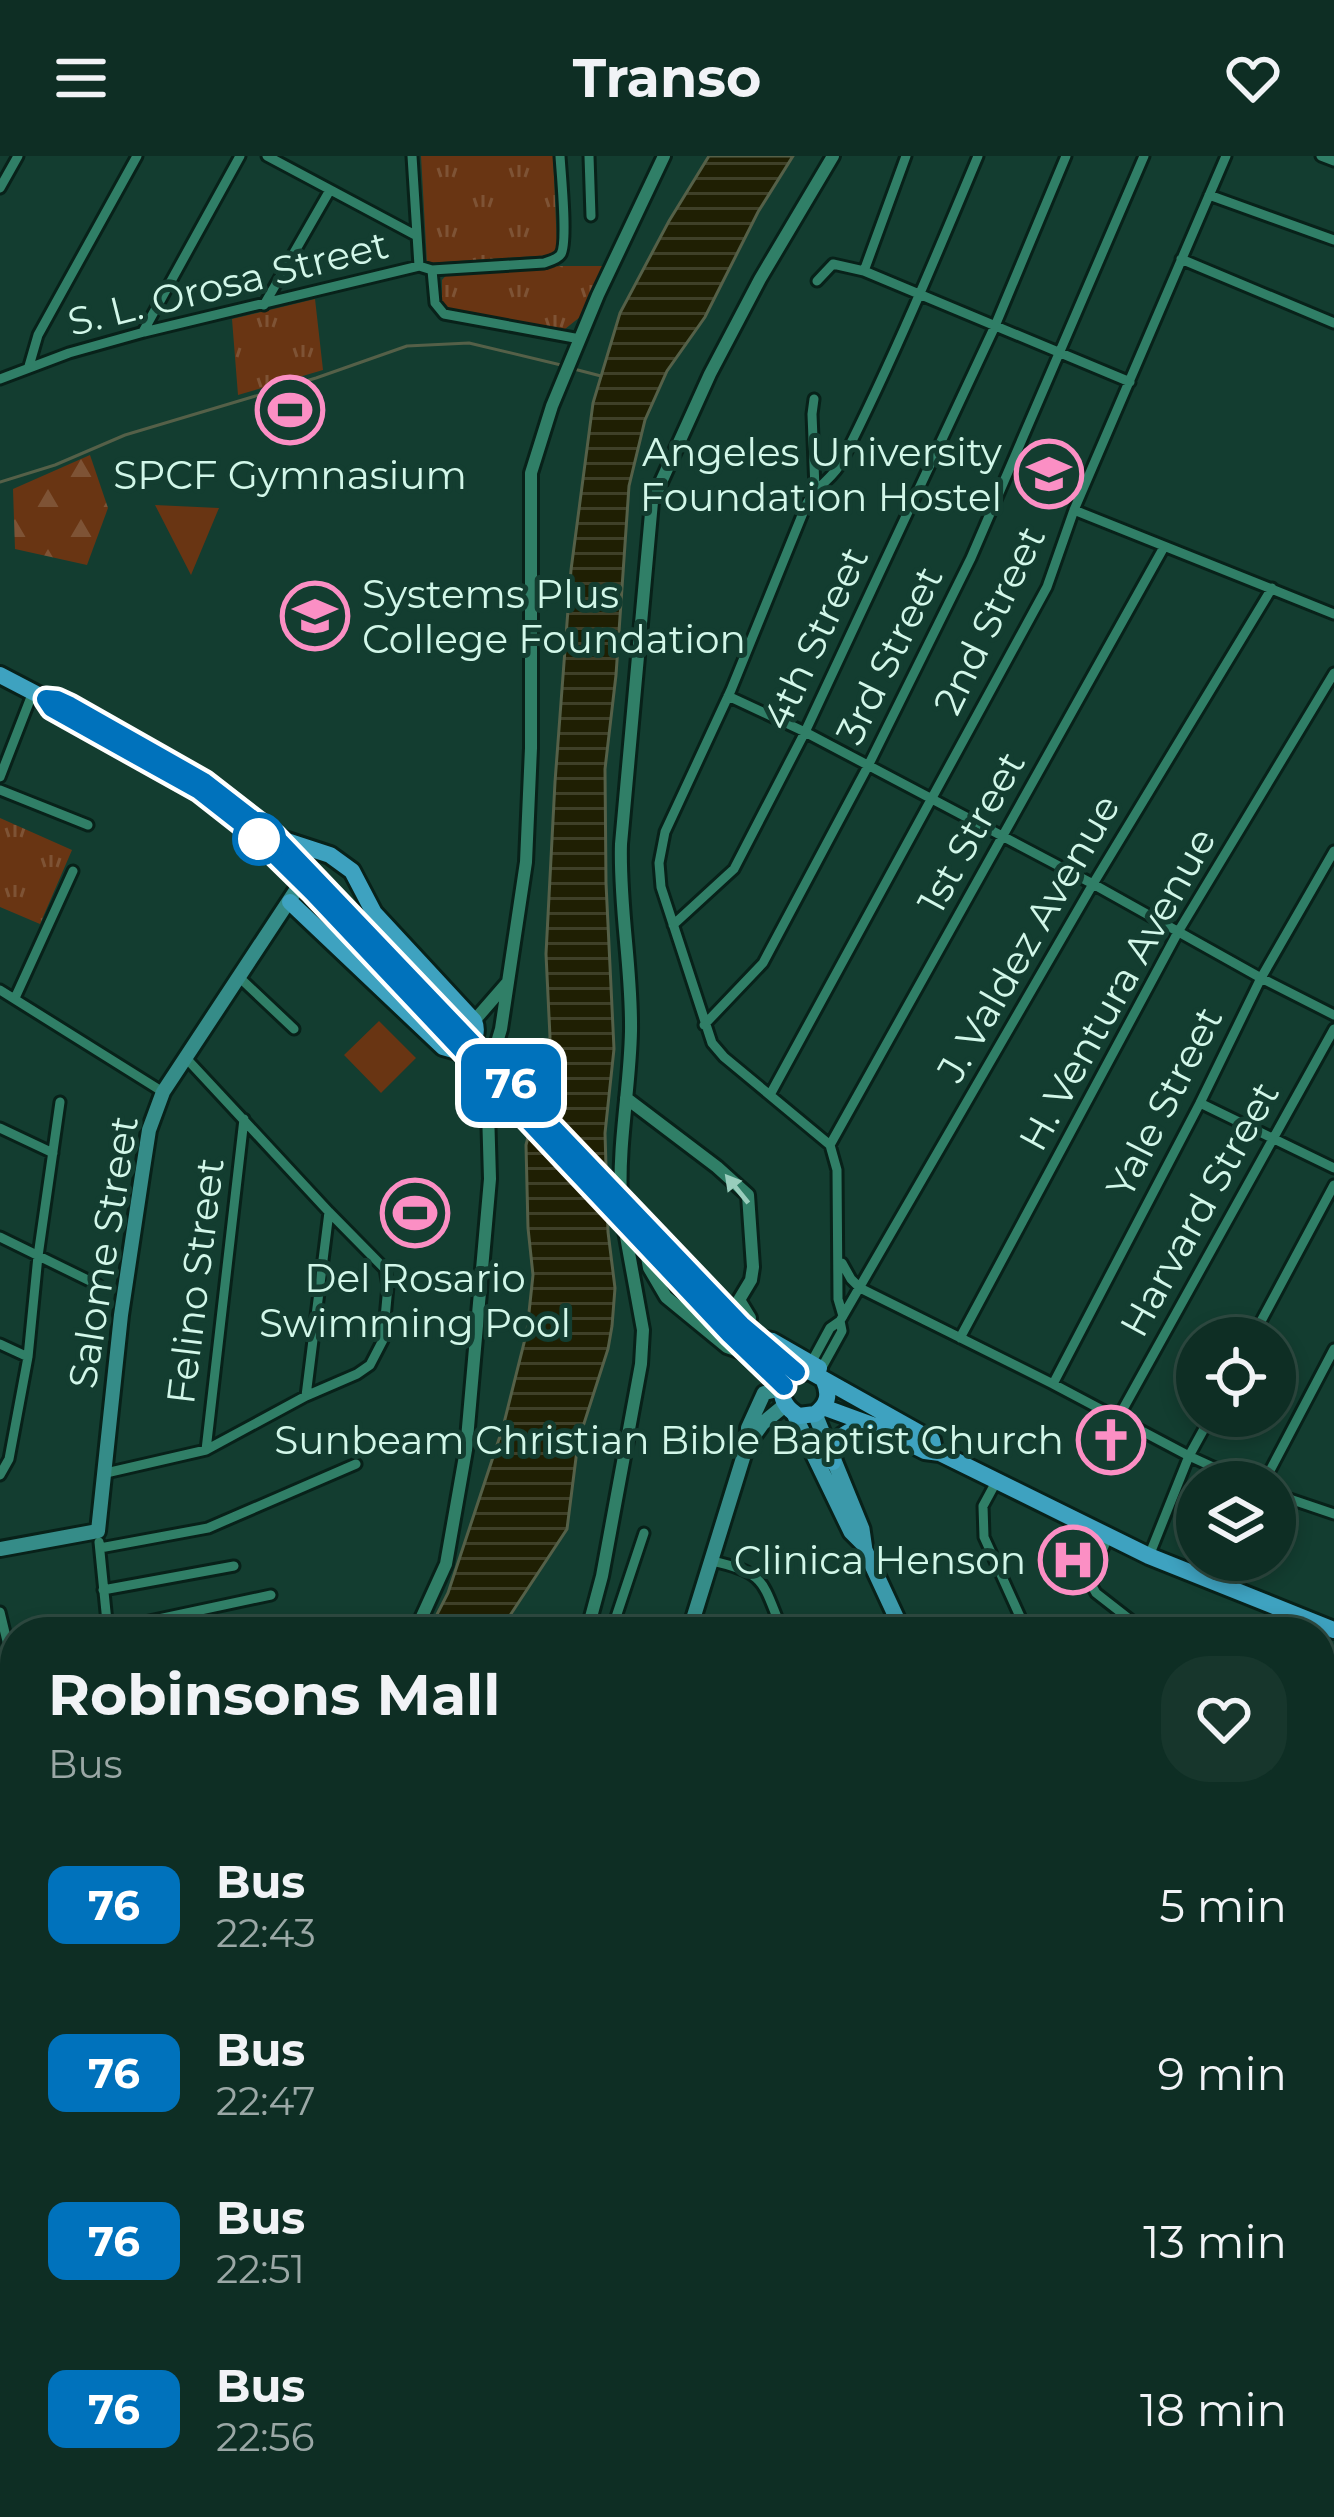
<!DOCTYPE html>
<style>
:root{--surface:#0e2e24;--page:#17362c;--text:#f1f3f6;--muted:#9ba8a6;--line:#2e4a41}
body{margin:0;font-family:Montserrat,sans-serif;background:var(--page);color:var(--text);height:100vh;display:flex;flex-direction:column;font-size:45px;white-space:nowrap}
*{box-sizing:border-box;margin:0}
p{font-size:39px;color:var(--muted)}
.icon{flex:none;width:66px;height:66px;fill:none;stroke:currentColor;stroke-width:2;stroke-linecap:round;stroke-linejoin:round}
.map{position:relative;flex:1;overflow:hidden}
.panel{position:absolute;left:0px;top:1461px;width:1335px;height:900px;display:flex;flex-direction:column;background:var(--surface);border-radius:48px 48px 0 0;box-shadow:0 6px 18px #0003,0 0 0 3px var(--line)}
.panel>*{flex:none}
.badge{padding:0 24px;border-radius:18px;font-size:42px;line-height:78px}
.tools{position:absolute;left:1176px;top:1161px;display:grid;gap:24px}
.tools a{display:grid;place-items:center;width:120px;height:120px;border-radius:50%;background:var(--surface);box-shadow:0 6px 18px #0003,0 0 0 3px var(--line);font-size:60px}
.map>.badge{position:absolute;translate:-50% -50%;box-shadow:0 0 0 6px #fff}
.round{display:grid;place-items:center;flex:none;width:126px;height:126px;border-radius:48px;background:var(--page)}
.summary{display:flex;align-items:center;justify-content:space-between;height:204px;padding:0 48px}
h1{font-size:57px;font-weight:700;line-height:90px}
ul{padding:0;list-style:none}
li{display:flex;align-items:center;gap:36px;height:168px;padding:0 48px}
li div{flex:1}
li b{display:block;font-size:45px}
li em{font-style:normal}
li .badge{min-width:132px;font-weight:700;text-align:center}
header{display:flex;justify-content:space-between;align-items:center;height:156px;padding:0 48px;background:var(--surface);font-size:54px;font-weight:700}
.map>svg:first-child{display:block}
.grass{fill:url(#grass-tufts)}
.forest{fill:url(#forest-firs)}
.park{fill:#693513}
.water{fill:url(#water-rules);stroke:#556048;stroke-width:3}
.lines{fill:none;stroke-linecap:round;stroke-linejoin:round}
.stream{stroke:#556048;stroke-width:3}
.minor-casing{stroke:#082119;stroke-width:15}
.tertiary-casing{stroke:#082119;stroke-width:18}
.secondary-casing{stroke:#082119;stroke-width:20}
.primary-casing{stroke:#082119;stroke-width:21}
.trunk-casing{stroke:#082119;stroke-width:22}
.minor{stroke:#307f67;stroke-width:9}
.tertiary{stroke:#307f67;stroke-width:12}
.secondary{stroke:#358c88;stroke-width:14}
.primary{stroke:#3b99aa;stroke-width:15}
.trunk{stroke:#3ea2c0;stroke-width:16}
.trunk-bridge-casing{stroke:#082119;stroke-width:22;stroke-linecap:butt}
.trunk-bridge{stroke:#3ea2c0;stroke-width:16}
.oneway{fill:#99cdbc}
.line-casing{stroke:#fff;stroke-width:27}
.line{stroke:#0072bc;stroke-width:18}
.stop-dot{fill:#fff;stroke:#0072bc;stroke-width:6}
.labels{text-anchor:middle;stroke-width:10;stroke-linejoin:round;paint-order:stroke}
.street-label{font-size:39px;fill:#d2f7e9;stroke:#133d30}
.poi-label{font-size:39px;fill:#d2f7e9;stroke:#133d30;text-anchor:end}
</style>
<header><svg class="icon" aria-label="menu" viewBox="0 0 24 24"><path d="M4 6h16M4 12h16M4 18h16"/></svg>Transo<svg class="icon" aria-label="heart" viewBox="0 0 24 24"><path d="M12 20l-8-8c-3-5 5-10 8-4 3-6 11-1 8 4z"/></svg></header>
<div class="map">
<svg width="1334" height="2361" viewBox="0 0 1334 2361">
<defs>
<pattern id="grass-tufts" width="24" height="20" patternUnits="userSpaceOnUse" patternTransform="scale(3)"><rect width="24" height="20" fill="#693513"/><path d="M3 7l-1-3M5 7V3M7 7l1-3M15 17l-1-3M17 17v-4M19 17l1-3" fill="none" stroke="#7e5335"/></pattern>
<pattern id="forest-firs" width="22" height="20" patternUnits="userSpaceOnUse" patternTransform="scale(3)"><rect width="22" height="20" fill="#693513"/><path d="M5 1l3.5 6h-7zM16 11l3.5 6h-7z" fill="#7e5335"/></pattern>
<pattern id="water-rules" width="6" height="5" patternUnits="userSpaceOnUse" patternTransform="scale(3)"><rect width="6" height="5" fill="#1f1f03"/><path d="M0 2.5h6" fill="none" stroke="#3f4028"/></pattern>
</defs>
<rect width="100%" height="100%" fill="#133d30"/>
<path class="grass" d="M 421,0 L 553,0 L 557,90 L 553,99 L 427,107 Z
M 562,110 L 603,110 L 580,161 L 565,173 L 546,175 L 442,151 L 442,124 L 449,116 Z
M 315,143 L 323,214 L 238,239 L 232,163 Z
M 0,662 L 72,694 L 40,768 L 0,751 Z"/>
<path class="forest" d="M 90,299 L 108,352 L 87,409 L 15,393 L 13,333 Z"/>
<path class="park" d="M 155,349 L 219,352 L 191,419 Z
M 379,865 L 416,902 L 381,937 L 344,899 Z"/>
<path class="water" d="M 709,0 L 793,0 L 758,56 L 705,161 L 667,215 L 645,264 L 629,330 L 616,519 L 605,613 L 606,727 L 614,893 L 605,977 L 608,1076 L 615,1132 L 612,1170 L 608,1193 L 578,1286 L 567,1373 L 499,1476 L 428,1476 L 448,1437 L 503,1271 L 527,1175 L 533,1119 L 528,1072 L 526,989 L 546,912 L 550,881 L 546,798 L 555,626 L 571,414 L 593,247 L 620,157 L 669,65 Z"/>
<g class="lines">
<path class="stream" d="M 570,212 L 601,220
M 0,326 L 55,309 L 125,279 L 316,222 L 407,190 L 469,187 L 561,209"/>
<defs>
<path id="minor" d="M 267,0 L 417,80
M 412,0 L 419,110
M 589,0 L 591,60
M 1321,0 L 1334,5
M 0,32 L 18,0
M 1209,39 L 1334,84
M 1181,103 L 1334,167
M 432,114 L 544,107 C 550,105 558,103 561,98 C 568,86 561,17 560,0
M 864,115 L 906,0
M 817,125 L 833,108 L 864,115 L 1130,226
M 264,149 L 330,34
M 144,174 L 240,0
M 29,210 L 38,179 L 137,0
M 0,223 L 69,197 L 144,176 L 419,110 L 432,114 L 435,147 L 444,158 L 580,183
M 814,243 L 812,258 L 815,333
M 1074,354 L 1334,458
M 728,540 L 805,576 L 1093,728 L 1261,822 L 1334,859
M 0,621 L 33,536
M 0,634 L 88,669
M 673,769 L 734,713 L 805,576 L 995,170 L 1066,0
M 240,822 L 294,873
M 0,834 L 163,936
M 15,842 L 73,715
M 704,869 L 763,807 L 868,610 L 971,402 L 1144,0
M 771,937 L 1047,431 L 1074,354 L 1226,0
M 1200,947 L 1334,1012
M 0,972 L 53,997
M 830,989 L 1164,391
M 0,1081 L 98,1129
M 842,1107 L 851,1123 L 860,1132 L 1053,1228 L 1189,1300 L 1246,1326
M 843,1160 L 838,1143 L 837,1014 L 830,989 L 724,901 L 712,887 L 661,731 L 659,707 L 665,676 L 731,534 L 807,347 C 816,330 834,322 842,305 C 892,206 935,103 978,0
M 960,1182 L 1178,776 L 1334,517
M 1252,1182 L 1334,1029
M 0,1188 L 28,1201
M 811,1207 L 830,1172 L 840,1165 L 1093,728 L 1272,432
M 821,1213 L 842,1175 L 840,1165
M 1053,1228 L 1200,947 L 1261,822 L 1334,695
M 306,1240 L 329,1056
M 1118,1262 L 1334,873
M 206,1294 L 244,963
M 106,1317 L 206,1294 L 306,1240 L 357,1218 L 370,1209 L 383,1184 L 388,1130 L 385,1113 L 329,1056 L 186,902
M 0,1319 L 9,1303 L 28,1201 L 38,1100 L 60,946
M 996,1326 L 983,1350 L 984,1381 L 1027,1476
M 1264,1326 L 1334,1193
M 1275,1338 L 1334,1358
M 1108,1381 L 1097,1407 L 1092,1430 L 1096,1437 L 1146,1476
M 99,1386 L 108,1476
M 100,1392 L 208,1372 L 356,1308
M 1149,1400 L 1189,1300 L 1211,1260
M 712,1405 C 768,1417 762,1427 783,1476
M 103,1434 L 234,1410
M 0,1456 L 15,1518
M 107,1474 L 271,1439
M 611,1476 L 644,1377
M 1320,1516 L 1334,1524
M 0,1603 L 15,1610
M 1320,1614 L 1334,1625
M 0,1634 L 15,1640
M 1320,1694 L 1334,1672
M 0,1729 L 15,1734
M 1324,1876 L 1334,1853
M 0,1916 L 15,1896
M 1320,1993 L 1334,1999
M 0,2035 L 5,2028 L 15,2034
M 1320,2114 L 1334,2120
M 0,2151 L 15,2130
M 746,2346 L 748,2361
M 1037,2346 L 1042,2361
M 1115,2346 L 1118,2361
M 1184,2346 L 1185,2361
M 678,2361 L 688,2361
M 947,2361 L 980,2346"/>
<path id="tertiary" d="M 474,865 L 508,826
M 626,942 L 717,1011 L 748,1039 L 753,1111 L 751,1124 L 739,1144 L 750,1162 L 747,1174
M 621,1043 C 618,987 630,931 631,875 C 632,812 619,751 621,688 L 652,346 L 710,218 L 760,123 L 833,0
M 645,1090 L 649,1112 L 666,1141 L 727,1191 L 750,1199
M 415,1476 L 446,1408 L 466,1294 L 490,1023 L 487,920 L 501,873 L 526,706 L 531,592 L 531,317 L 552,250 L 598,139 L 664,0
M 587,1476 L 602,1420 L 641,1208 L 643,1174 L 623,1064
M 1320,2157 L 1334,2163
M 89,2361 L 97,2346
M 182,2361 L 187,2346"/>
<path id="secondary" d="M 747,1289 L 763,1267 L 785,1249
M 0,1393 L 98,1375 L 121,1159 L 142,1019 L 149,974 L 163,936 L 302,725
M 689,1476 L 747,1289 L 748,1272 L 764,1237 L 783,1233
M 381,2361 L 387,2346"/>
<path id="primary" d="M 794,1258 L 851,1376 L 863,1388
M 815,1258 L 862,1373 L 865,1394 L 903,1476
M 1300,2346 L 1309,2361"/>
<path id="trunk" d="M 0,519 L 46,543 L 57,544 L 70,550 L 204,626 L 275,681 L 331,738
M 243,668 L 323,747
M 275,681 L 330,699 L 352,715 L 374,757 L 474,865 C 480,880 470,890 457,895 L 443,891 L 290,746
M 730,1178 L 784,1230
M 755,1182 L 772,1185 L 819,1212
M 824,1225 C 830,1238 828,1249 815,1258 L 799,1260 C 772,1245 779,1218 809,1215 L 932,1284 L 934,1294
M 823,1251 L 875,1270 L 925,1295 L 940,1297 L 1149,1400 L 1334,1474
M 833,1306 C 833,1280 847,1273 870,1271"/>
</defs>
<use href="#minor" class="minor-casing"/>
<use href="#tertiary" class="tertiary-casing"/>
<use href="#secondary" class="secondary-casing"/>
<use href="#primary" class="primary-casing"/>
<use href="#trunk" class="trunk-casing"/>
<use href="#minor" class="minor"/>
<use href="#tertiary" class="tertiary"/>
<use href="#secondary" class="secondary"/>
<use href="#primary" class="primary"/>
<use href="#trunk" class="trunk"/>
<defs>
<path id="trunk-bridge" d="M 331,738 L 741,1169
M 323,747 L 730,1178"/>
</defs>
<use href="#trunk-bridge" class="trunk-bridge-casing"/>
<use href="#trunk-bridge" class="trunk-bridge"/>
</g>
<defs><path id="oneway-solid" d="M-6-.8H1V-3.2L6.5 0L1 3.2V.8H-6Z" transform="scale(3)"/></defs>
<use class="oneway" href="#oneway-solid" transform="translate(737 1033) rotate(-129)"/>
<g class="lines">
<defs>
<path id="line" d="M 784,1230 L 730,1178 L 313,736 L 250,674 L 199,634 L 52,552 L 46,543 L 57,544 L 70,550 L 204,626 L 275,681 L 741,1169 L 796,1216"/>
</defs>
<use href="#line" class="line-casing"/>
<use href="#line" class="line"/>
</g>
<defs>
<symbol id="stadium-ring" viewBox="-11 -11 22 22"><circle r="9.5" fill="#133d30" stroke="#fb8fc4" stroke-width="1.5"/><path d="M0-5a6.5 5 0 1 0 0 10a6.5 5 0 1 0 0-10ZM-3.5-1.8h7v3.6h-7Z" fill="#fb8fc4"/></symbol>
<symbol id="university-ring" viewBox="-11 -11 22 22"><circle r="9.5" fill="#133d30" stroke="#fb8fc4" stroke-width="1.5"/><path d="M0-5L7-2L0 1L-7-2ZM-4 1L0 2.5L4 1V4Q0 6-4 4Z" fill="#fb8fc4"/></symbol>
<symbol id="church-ring" viewBox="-11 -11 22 22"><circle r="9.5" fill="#133d30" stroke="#fb8fc4" stroke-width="1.5"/><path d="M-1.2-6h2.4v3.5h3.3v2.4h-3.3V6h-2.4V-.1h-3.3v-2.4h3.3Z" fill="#fb8fc4"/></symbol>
<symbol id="hospital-ring" viewBox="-11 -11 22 22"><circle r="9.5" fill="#133d30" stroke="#fb8fc4" stroke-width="1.5"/><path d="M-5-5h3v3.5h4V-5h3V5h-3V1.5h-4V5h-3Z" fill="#fb8fc4"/></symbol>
</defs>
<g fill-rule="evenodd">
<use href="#stadium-ring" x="252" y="216" width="76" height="76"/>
<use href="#university-ring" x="1011" y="280" width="76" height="76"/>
<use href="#university-ring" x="277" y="422" width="76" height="76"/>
<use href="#stadium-ring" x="377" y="1019" width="76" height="76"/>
<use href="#church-ring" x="1073" y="1246" width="76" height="76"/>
<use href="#hospital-ring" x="1035" y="1366" width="76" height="76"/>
</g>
<circle class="stop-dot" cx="259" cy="683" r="24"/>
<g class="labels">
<g class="street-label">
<text transform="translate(228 127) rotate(-14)" y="14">S. L. Orosa Street</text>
<text transform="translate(989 464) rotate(-64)" y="14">2nd Street</text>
<text transform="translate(815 482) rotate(-65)" y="14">4th Street</text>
<text transform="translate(889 499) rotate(-64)" y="14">3rd Street</text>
<text transform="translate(971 676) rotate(-61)" y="14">1st Street</text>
<text transform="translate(1028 782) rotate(-60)" y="14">J. Valdez Avenue</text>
<text transform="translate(1117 833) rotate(-61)" y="14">H. Ventura Avenue</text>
<text transform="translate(1164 946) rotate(-63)" y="14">Yale Street</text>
<text transform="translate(1199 1053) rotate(-61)" y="14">Harvard Street</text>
<text transform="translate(103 1096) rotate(-81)" y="14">Salome Street</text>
<text transform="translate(195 1125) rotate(-83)" y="14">Felino Street</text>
</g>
<g class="poi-label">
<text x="1002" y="310">Angeles University<tspan x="1002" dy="45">Foundation Hostel</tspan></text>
<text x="290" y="333" text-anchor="middle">SPCF Gymnasium</text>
<text x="362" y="452" text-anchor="start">Systems Plus<tspan x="362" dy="45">College Foundation</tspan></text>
<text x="415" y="1136" text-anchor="middle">Del Rosario<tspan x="415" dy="45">Swimming Pool</tspan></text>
<text x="1064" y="1298">Sunbeam Christian Bible Baptist Church</text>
<text x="1026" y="1418">Clinica Henson</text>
</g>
</g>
</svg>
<div class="tools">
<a><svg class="icon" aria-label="locate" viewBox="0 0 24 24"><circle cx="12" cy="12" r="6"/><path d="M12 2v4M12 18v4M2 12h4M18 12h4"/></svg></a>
<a><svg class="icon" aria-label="layers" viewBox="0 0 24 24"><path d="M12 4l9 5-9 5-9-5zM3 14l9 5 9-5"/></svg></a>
</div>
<b class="badge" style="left:511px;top:927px;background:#0072bc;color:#fff">76</b>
<section class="panel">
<div class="summary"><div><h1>Robinsons Mall</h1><p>Bus</p></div><a class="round"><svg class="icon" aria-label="heart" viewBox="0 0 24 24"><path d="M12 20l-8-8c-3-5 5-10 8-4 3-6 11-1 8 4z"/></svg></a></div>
<ul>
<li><span class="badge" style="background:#0072bc;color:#fff">76</span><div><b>Bus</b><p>22:43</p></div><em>5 min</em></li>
<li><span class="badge" style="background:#0072bc;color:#fff">76</span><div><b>Bus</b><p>22:47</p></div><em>9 min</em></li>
<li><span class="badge" style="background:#0072bc;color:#fff">76</span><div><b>Bus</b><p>22:51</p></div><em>13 min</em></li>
<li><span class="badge" style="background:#0072bc;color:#fff">76</span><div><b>Bus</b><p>22:56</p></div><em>18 min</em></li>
</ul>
</section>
</div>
